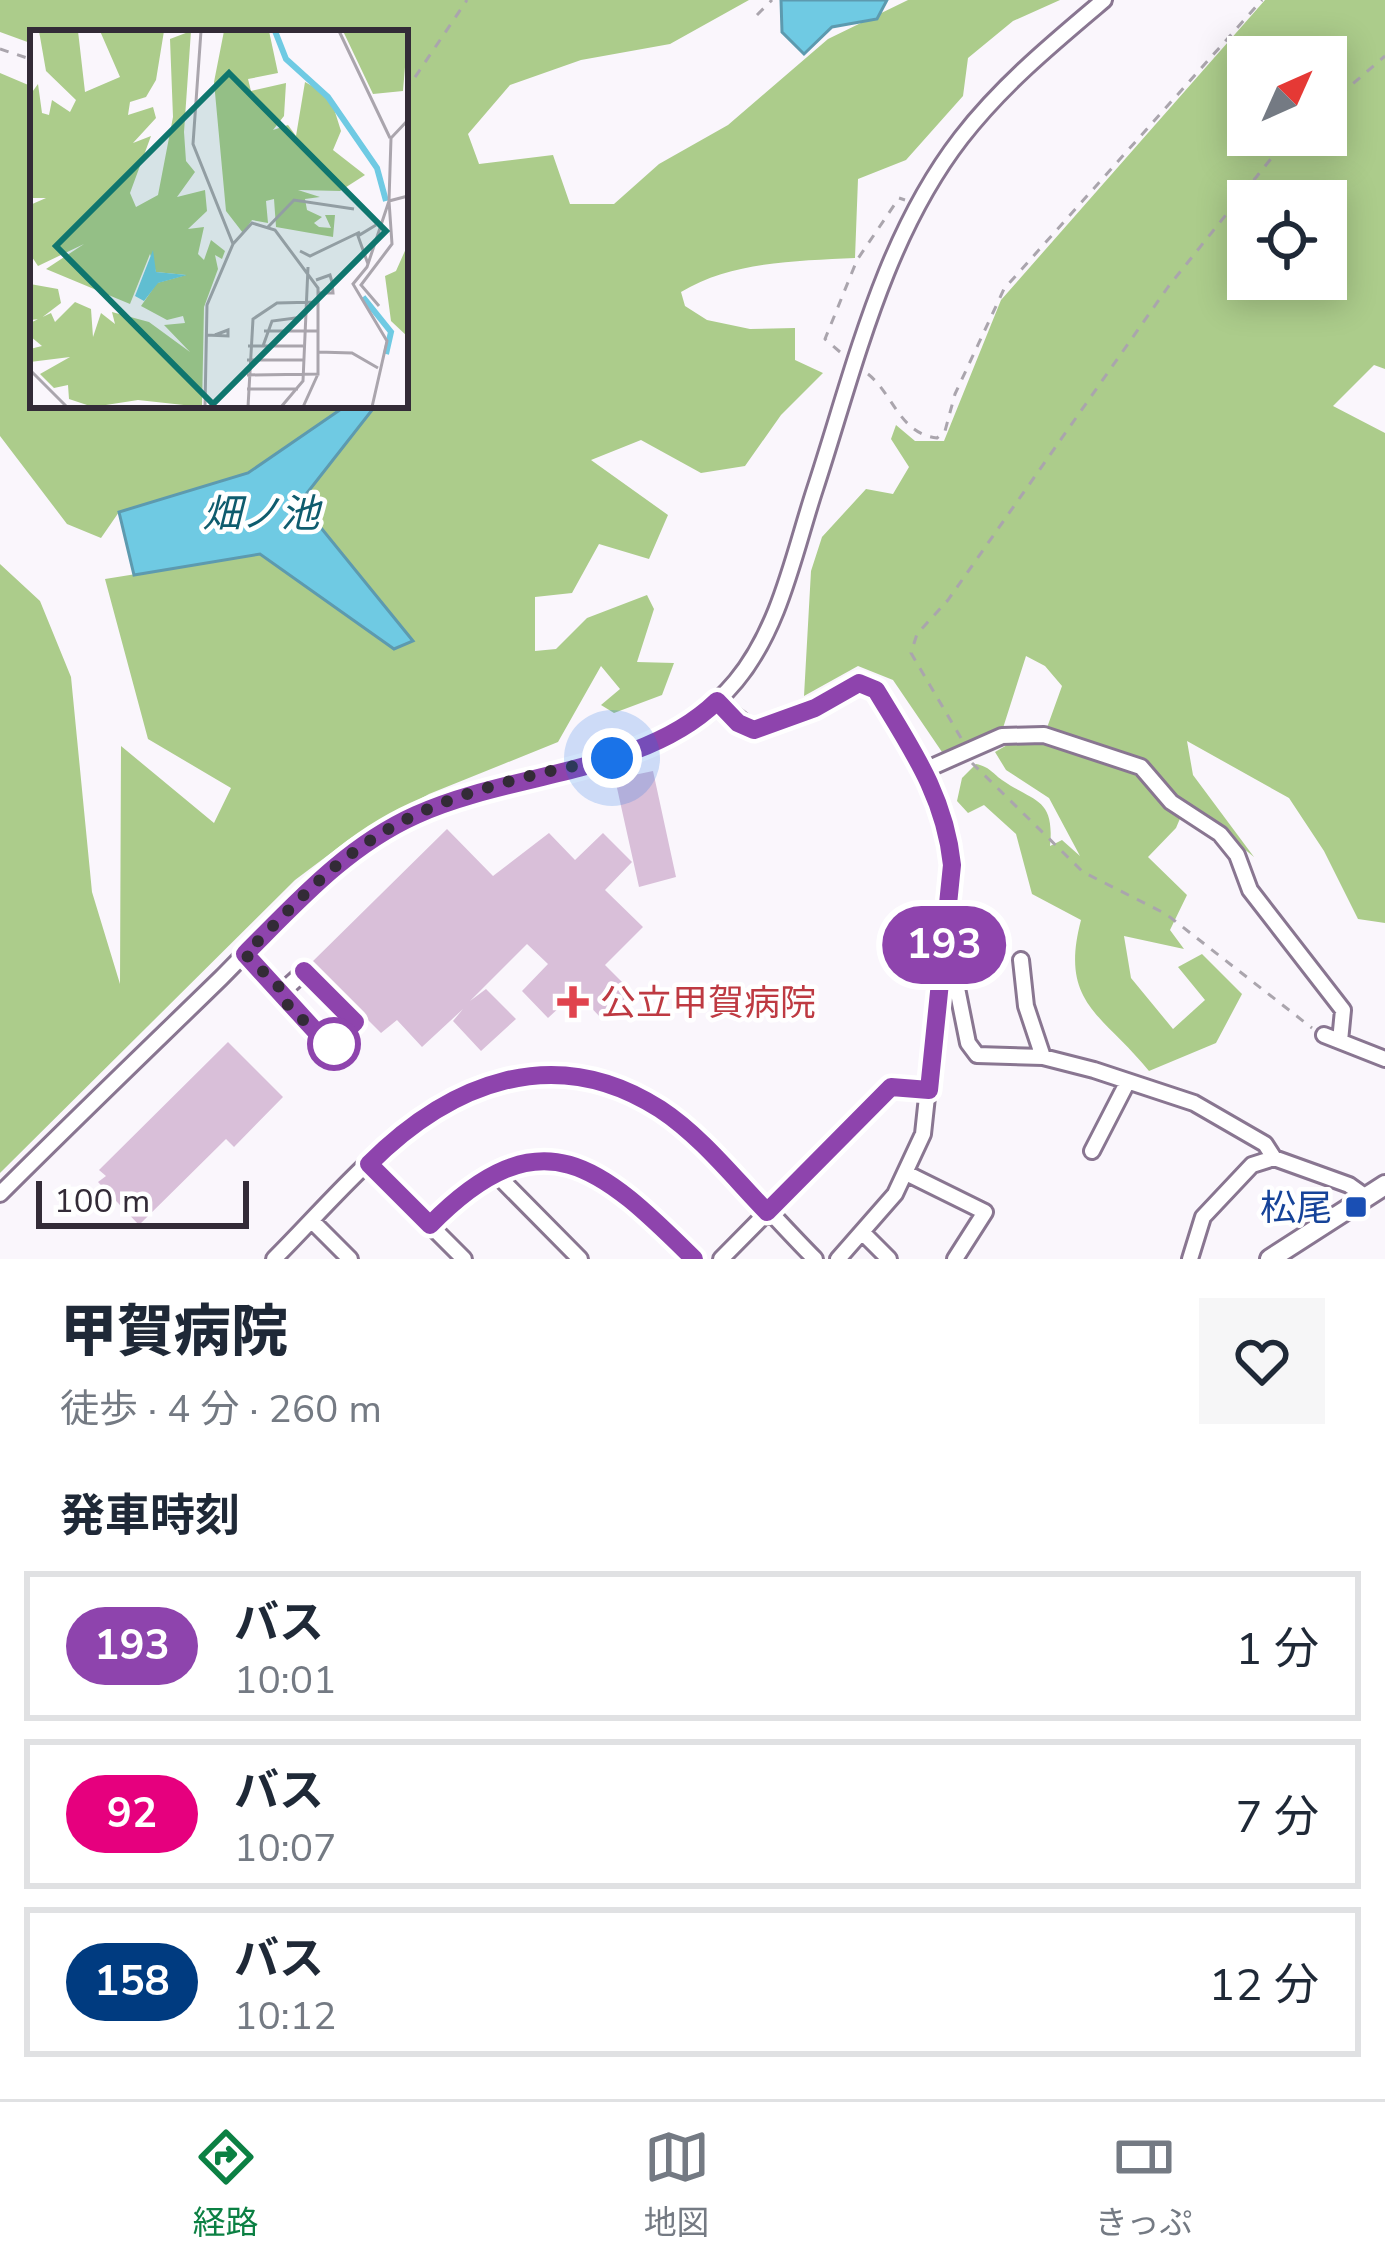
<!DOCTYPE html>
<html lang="ja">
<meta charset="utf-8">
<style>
:root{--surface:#fff;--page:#f6f6f7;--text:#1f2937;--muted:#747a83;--line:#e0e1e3;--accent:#0b8043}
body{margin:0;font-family:"Nunito Sans","Noto Sans JP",sans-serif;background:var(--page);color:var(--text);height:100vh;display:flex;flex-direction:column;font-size:45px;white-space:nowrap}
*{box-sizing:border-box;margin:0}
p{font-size:39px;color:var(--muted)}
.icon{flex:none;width:66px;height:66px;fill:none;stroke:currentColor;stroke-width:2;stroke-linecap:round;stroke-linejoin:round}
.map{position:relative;height:1259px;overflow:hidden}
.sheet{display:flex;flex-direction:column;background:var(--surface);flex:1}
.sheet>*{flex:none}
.badge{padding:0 24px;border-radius:39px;font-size:42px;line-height:78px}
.needle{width:78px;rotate:45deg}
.fabs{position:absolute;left:1227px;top:36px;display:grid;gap:24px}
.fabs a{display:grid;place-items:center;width:120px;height:120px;border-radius:0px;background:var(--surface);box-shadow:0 6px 30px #0003;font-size:60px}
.scale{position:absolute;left:36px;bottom:30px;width:213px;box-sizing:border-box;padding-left:12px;border:6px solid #332b37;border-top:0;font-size:33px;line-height:42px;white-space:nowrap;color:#332b37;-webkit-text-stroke:9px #fff;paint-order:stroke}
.you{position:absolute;width:60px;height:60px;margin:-30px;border:9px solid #fff;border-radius:50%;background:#1a73e8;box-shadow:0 0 0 18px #1a73e833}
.map>.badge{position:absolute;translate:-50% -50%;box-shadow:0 0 0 6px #fff}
h2{padding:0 60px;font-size:45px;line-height:108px}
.round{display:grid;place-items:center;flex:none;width:126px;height:126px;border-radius:0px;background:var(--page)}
.headline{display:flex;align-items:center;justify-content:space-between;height:204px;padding:0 60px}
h1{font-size:57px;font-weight:800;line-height:90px}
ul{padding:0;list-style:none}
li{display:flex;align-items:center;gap:36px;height:150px;margin:0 24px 18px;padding:0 36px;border:6px solid var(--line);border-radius:0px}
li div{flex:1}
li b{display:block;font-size:45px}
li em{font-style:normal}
li .badge{min-width:132px;font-weight:700;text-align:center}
.tabs{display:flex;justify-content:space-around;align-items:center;height:168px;border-top:3px solid var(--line);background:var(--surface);font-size:33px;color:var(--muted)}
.tabs a{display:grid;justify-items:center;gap:6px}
.tabs .active{color:var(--accent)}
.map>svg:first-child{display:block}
.forest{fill:#accc8b;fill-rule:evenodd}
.water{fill:#6fcae3;stroke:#5d9aaf;stroke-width:3}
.building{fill:#d9bfd9}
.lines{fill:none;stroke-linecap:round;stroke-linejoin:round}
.minor-casing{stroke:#897691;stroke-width:20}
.major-casing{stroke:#897691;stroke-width:24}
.path{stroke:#aaa5ad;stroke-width:3;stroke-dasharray:9 9;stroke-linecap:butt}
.minor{stroke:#fff;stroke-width:14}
.major{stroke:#fff;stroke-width:18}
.line-casing{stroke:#fff;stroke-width:27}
.line{stroke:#8e44ad;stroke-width:18}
.walk{stroke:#332b37;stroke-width:12;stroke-dasharray:0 21.6}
.health-dot{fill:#e0444e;stroke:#fff;stroke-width:4.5}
.stop-dot{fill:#fff;stroke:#8e44ad;stroke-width:6}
.transit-dot{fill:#1a4fb4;stroke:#fff;stroke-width:4.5}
.labels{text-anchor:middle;stroke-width:9;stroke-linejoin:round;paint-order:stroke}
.health-label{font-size:36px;fill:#be3a42;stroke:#fff;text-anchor:start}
.transit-label{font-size:36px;fill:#164399;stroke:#fff;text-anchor:end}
.water-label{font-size:39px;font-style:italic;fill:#0f5c6e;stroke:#fff}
.inset-river{fill:none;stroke:#6fcae3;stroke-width:6}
.inset-road{fill:none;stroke:#aaa5ad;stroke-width:3}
.view{fill:#0f766e;fill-opacity:0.15;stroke:#0f766e;stroke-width:6}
.inset-edge{fill:none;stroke:#332b37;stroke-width:6}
</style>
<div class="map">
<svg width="1385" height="1259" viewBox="0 0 1385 1259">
<rect width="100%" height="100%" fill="#faf6fc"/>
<path class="forest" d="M 0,0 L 749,0 L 670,44 L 581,60 L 510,85 L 468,134 L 479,164 L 553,155 L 570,204 L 614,204 L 659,164 L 728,125 L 828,39 L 908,0 L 1060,0 L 1013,21 L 968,58 L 963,96 L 906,160 L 858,179 L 855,258 C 797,261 732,261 681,292 L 685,306 L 707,320 L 750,329 L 795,328 L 795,360 L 823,373 L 781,415 L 745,466 L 701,473 L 641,440 L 591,460 L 668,515 L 649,559 L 599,544 L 572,593 L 535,597 L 535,651 L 556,649 L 587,618 L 647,595 L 654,609 L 637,662 L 674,663 L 662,695 L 614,713 L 601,705 L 620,689 L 601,666 L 558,742 L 429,794 L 351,838 L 295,880 L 0,1173 L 0,564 L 40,601 L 71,677 L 92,892 L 120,984 L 121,746 L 214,823 L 231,788 L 148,739 L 105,579 L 260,554 L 394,649 L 412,641 L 300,502 L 374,405 L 405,405 L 405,33 L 33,33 L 33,44 L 0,32 Z
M 1265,0 L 1385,0 L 1385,369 L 1374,365 L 1333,406 L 1385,433 L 1385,923 L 1358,919 L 1324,851 L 1289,798 L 1187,741 L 1193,775 L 1254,857 L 1187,802 L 1176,828 L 1148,857 L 1187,895 L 1170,930 L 1184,949 L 1124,936 L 1131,978 L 1173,1029 L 1205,1000 L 1178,967 L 1202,954 L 1242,994 L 1216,1043 L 1149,1071 C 1102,1013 1059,1004 1081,920 L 1032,894 L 1016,834 L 984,805 L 968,813 L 957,801 L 962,778 L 976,764 C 990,767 991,772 1002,780 C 1033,802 1055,797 1050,846 L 1062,840 L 1080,856 L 1049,798 L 1006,770 L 995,752 L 1014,741 L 1044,736 L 1062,686 L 1045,666 L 1026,656 L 1003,728 L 942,752 L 893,680 L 858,666 L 804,696 L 811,571 L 822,537 L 866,489 L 893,494 L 909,467 L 891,439 L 896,425 L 915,441 L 944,441 L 1001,300 ZM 1248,57 L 1326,57 L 1326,135 L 1248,135 ZM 1248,201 L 1326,201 L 1326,279 L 1248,279 Z
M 0,73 L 33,87 L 33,405 L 347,405 L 248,473 L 119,512 L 101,538 L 67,524 L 0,436 Z"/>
<path class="water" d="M 781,0 L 887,0 L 877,19 L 832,27 L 804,54 L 782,32 Z
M 347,405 L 376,405 L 300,502 L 413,641 L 394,649 L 260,554 L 134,575 L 119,512 L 248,473 Z"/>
<path class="building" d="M 653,771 L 676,877 L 639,887 L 615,779 Z
M 447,829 L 493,876 L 549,833 L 575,860 L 603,833 L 632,862 L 605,890 L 643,927 L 605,965 L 632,992 L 603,1020 L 576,992 L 548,1018 L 522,991 L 548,964 L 527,944 L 470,1001 L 486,989 L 516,1019 L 481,1051 L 453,1021 L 463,1009 L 422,1047 L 397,1020 L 381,1033 L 311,963 Z
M 228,1042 L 283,1097 L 234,1147 L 226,1139 L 139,1225 L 98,1182 L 106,1176 L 99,1170 Z"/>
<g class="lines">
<defs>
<path id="minor" d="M 717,701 L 754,730 L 815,708 L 859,683 L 876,690 C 911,747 945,797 952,865 L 923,1134 L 895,1194 L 838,1259
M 925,770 L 1002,736 L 1044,735 L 1141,767 L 1171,802 L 1220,834 L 1237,855 L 1250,890 L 1343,1010 L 1340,1041
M 245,954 L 330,1047 L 355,1022 L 305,971 L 283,991
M 1021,960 L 1026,1006 L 1043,1057
M 942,969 L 955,978 L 968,1043 L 977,1055 L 1043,1057 L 1094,1070 L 1194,1103 L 1265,1144 L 1274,1158
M 1324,1035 L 1385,1059
M 1092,1151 L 1127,1083
M 369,1164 L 464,1259
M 495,1173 L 580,1259
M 906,1173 L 985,1212 L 955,1259
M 0,1194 C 73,1121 147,1050 221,978 C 270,929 316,874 375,837 C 487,766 650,785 736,681 C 780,628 794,553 815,489 C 854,370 883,239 961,138 C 1002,85 1053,43 1104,0
M 312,1221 L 350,1259
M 431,1225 C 542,1111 601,1167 694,1259
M 864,1234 L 889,1259
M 274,1259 C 357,1176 430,1074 558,1077 C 597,1078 639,1093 670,1116 C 723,1156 768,1212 815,1259
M 721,1259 L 891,1087 L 929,1090
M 1190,1259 L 1203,1217 L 1252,1165 L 1274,1158 L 1349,1185 L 1363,1195"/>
<path id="major" d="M 1270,1259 L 1385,1185"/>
</defs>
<use href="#minor" class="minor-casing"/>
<use href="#major" class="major-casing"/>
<path class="path" d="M 757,15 L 772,0
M 0,49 L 33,60
M 405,92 L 467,0
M 1326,107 L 1385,56
M 840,352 L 825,339 L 857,260 L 899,198 L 905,200
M 868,374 C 893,394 900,434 937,438 L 945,431 L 955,394 L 1004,289 L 1262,0
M 961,738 L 911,653 L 917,634 L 948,600 L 1168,287 L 1290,135
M 972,763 L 1083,872 L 1166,914 L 1312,1028"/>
<use href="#minor" class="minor"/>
<use href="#major" class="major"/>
</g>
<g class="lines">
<defs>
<path id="line" d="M 304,971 L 355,1022 L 330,1047 L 245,954 C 298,901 347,846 416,815 C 510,772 642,774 717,701 L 738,723 L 754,730 L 815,708 L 859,683 L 876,690 C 911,748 945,796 952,865 L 929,1090 L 891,1087 L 767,1212 C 734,1178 701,1136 660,1109 C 554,1041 450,1083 369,1164 L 430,1225 C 542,1111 601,1167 694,1259"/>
</defs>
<use href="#line" class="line-casing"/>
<use href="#line" class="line"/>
<path class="walk" d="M 334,1044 L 330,1047 L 284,1001 L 283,991 L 245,954 C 285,915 321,873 368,842 C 439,793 530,775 612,758"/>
</g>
<path class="health-dot" d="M567 984h12v12h12v12h-12v12h-12v-12h-12v-12h12z"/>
<circle class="stop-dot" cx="334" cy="1044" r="24"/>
<rect class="transit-dot" x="1344" y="1195" width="24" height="24" rx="6"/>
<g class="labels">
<g class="health-label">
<text x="600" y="1015">公立甲賀病院</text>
</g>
<g class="transit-label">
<text x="1332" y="1220">松尾</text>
</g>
<g class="water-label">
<text x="261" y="527">畑ノ池</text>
</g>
</g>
<g transform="translate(30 30)">
<rect width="378" height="378" fill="#faf6fc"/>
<path d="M 9,1 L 48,1 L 55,62 L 90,47 L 70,1 L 134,1 L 126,50 L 116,67 L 100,72 L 98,85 L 123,77 L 126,88 L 103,113 L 121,106 L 100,163 L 106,177 L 128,165 L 143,87 L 140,9 L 161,1 L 154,102 L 156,131 L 165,142 L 147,167 L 175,160 L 177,181 L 158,199 L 174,197 L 168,224 L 174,230 L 181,210 L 195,221 L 192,229 L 185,225 L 188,239 L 174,277 L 172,377 L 108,370 L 63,377 L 39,369 L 38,355 L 24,358 L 10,344 L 40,327 L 0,332 L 0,319 L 12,316 L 0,306 L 0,293 L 21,283 L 25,292 L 45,272 L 61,279 L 63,307 L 71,283 L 85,294 L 82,282 L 119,292 L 160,322 L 134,295 L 155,293 L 153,286 L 137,290 L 111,276 L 127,253 L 156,245 L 126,242 L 120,224 L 100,274 L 16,239 L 54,214 L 8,236 L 0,224 L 0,175 L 16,168 L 0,168 L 0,65 L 8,54 L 12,83 L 19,85 L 22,70 L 40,82 L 46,70 L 16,41 ZM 194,1 L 239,1 L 248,43 L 218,49 L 221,61 L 256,53 L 254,86 L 243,100 L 258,95 L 266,106 L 275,52 L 300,66 L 311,101 L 303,120 L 335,145 L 310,161 L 268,160 L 290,167 L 275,169 L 277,180 L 292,187 L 284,193 L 289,197 L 301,198 L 295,185 L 305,185 L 303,207 L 246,197 L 244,169 L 236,171 L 238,193 L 222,190 L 213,203 L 196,181 L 184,52 ZM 313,1 L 378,1 L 373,61 L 343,64 ZM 378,214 L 378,307 L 361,291 L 355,246 L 366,241 ZM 0,254 L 28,259 L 31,273 L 10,289 L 0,290 Z" fill="#accc8b"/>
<path d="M 123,220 L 126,242 L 157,245 L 128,253 L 114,271 L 105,266 Z" fill="#6fcae3"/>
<path class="inset-river" d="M 245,1 L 256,29 L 298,67 L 347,138 L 356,171M 333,267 L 361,302 L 356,324"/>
<path class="inset-road" d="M 171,1 L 163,114 L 203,214 L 177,275 L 175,377M 309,1 L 360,108M 238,197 L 264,170 L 324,179M 203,214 L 222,193 L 245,200 L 288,258 L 288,344 L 217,345M 270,221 L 280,226 L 330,202M 338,234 L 328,206 L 346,195M 286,250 L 300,245 L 302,252 L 303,263 L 288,263M 349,276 L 331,255 L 362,214 L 359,171 L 378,166M 234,301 L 288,301M 176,305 L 198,306 L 198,300 L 185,305M 218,316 L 273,316M 233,316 L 242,291 L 273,287M 288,322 L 322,323 L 348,338M 217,330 L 273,330M 0,340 L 37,377M 217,359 L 268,359M 218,377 L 223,289 L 247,273 L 288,272M 251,377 L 273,351 L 278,237M 273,377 L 288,344M 342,377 L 357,311 L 323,254 L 337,237 L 359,171 L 361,108 L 378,90"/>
<path class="view" d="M 199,43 L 356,201 L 183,374 L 26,216 Z"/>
<rect width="378" height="378" class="inset-edge"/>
</g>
</svg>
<div class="fabs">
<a><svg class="needle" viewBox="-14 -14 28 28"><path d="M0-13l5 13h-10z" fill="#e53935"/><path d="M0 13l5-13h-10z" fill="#747a83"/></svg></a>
<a><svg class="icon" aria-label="locate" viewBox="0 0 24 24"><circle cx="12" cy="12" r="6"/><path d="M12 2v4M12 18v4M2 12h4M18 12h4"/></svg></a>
</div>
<div class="scale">100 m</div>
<div class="you" style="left:612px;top:758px"></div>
<b class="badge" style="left:944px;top:945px;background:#8e44ad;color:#fff">193</b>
</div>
<section class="sheet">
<div class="headline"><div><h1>甲賀病院</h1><p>徒歩 · 4 分 · 260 m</p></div><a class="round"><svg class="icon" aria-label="heart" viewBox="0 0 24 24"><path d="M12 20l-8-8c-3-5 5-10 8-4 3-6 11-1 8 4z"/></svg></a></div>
<h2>発車時刻</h2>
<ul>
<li><span class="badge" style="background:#8e44ad;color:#fff">193</span><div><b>バス</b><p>10:01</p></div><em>1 分</em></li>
<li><span class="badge" style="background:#e6007e;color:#fff">92</span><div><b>バス</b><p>10:07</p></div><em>7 分</em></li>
<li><span class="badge" style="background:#003b80;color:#fff">158</span><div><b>バス</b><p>10:12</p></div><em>12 分</em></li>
</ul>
</section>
<nav class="tabs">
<a class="active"><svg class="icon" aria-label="directions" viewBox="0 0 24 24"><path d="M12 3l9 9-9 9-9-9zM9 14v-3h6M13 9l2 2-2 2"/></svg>経路</a>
<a><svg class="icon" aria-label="map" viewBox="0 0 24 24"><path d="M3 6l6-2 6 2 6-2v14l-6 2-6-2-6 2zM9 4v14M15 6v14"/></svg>地図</a>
<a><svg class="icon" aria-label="tickets" viewBox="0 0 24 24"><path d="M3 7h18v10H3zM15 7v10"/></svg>きっぷ</a>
</nav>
